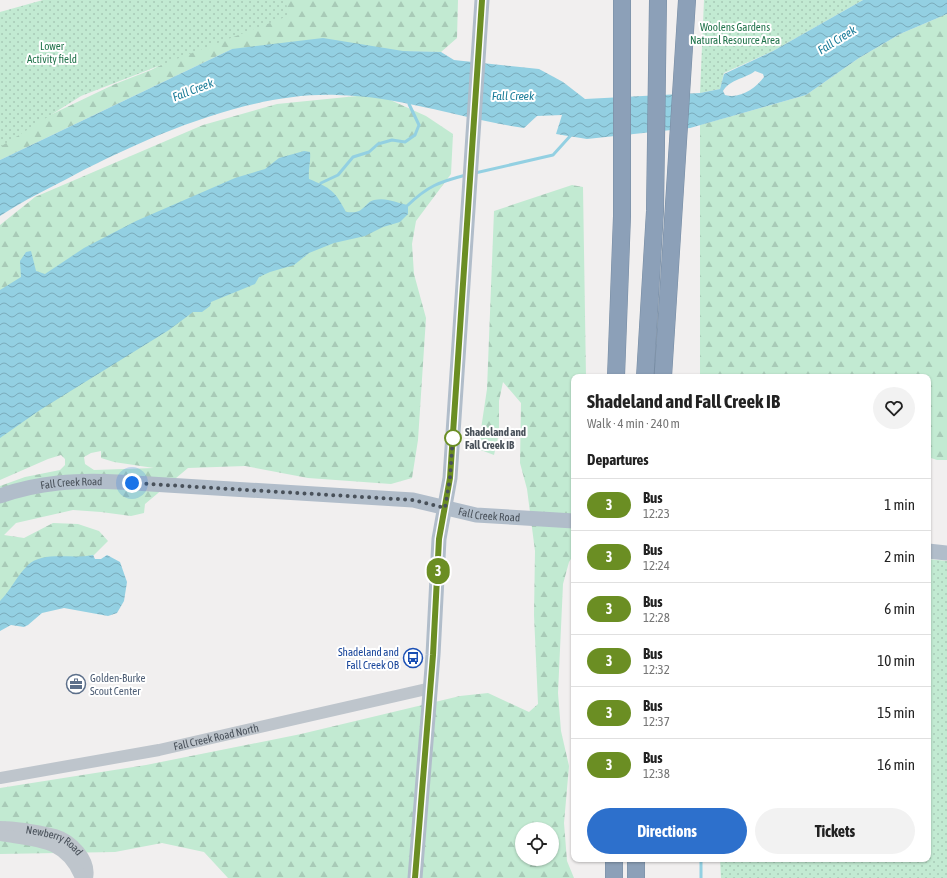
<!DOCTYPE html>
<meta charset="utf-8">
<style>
:root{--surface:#fff;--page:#f2f2f2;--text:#222;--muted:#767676;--line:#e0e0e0;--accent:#2d70cc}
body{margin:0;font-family:"Asap Condensed",sans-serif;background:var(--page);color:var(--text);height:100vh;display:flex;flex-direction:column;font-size:15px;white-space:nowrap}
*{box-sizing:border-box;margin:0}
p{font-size:13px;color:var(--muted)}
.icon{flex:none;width:22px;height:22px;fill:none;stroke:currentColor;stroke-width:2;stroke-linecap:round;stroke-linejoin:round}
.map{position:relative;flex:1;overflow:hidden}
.details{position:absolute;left:571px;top:374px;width:360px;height:488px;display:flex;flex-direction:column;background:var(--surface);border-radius:8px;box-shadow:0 1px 3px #0004}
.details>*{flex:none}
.badge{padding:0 8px;border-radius:13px;font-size:14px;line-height:26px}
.tools{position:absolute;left:515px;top:822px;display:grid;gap:8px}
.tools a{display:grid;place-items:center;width:44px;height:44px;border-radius:50%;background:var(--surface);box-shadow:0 1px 3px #0004;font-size:20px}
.you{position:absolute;width:20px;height:20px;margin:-10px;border:3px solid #fff;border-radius:50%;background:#1a73e8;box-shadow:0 0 0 6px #1a73e833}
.map>.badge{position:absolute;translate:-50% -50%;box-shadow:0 0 0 2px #fff}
h2{padding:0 16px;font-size:15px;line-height:36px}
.round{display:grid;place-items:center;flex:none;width:42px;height:42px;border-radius:21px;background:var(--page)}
.overview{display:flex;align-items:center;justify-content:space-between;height:68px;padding:0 16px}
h1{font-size:19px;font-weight:700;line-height:30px}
.button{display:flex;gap:8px;margin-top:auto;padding:8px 16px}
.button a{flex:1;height:46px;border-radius:24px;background:var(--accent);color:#fff;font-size:16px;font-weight:700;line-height:46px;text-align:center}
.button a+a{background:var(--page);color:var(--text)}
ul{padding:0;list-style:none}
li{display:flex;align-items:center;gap:12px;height:52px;padding:0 16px;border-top:1px solid var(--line)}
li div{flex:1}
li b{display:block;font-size:15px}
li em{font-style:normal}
li .badge{min-width:44px;font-weight:700;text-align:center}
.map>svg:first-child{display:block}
.forest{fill:url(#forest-firs);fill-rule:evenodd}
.park{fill:url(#park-dots)}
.water{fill:url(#water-waves);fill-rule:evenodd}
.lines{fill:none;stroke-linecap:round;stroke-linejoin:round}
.stream{stroke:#93d0e2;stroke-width:3}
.highway-casing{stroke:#778ca3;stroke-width:18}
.minor{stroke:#bec5cc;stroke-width:12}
.major{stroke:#b1bdca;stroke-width:15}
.highway{stroke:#8ca0b8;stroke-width:17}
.line-casing{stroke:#fff;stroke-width:9}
.line{stroke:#6b8e23;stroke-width:6}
.walk{stroke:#49515a;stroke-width:4;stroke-dasharray:0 7.2}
.stop-dot{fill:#fff;stroke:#6b8e23;stroke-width:2}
.labels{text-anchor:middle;stroke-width:4;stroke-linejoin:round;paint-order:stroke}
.park-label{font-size:11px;fill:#21734b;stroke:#fff}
.stop-label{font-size:11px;font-weight:bold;fill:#49515a;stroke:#fff;text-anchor:start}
.street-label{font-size:11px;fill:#49515a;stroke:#fff}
.transit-label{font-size:11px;fill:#164399;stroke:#fff;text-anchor:end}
.service-label{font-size:11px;fill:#4e5e75;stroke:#fff;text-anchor:start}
.water-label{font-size:12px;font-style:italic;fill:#1c7d99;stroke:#fff}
</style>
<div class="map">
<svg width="947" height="878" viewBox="0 0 947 878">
<defs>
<pattern id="forest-firs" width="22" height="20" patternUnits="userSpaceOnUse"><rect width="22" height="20" fill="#c2ead2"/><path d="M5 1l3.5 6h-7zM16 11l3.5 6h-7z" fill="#a8cab7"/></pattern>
<pattern id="park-dots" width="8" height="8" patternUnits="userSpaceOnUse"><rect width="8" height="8" fill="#c2ead2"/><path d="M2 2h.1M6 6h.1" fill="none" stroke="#a8cab7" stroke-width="1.8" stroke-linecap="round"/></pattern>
<pattern id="water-waves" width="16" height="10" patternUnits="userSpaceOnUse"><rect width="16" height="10" fill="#93d0e2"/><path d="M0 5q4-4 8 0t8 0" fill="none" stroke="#7aabba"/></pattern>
</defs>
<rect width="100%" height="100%" fill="#f1efef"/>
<path class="forest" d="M 259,0 L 458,0 L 457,38 L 441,52 L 232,49 L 0,160 L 0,139 L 115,84 L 151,70 L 198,46 Z
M 947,14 L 947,460 L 937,460 L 928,457 L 928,377 L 700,377 L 700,125 L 806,95 L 859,58 L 900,34 Z
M 377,94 L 426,116 L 453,134 L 451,174 L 416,221 L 412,244 L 414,274 L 426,318 L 418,440 L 412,478 L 391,484 L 308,478 L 245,466 L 188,468 L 145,504 L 144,513 L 131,516 L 101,512 L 73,510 L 16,523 L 4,535 L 24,538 L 53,523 L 78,524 L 99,531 L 108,541 L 89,560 L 0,617 L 0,486 L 25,477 L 60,470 L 65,465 L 65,459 L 61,455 L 48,459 L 0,480 L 0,225 L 35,197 L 203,125 L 277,104 ZM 101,451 L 101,458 L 114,462 L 154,468 L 94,470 L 85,464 L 84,457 L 91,453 Z
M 572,185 L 583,187 L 586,377 L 574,377 L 574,554 L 569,562 L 563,584 L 558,693 L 561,731 L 569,766 L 564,823 L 567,861 L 574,878 L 228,878 L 204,852 L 162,843 L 115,852 L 0,854 L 0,788 L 146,765 L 301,734 L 460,696 L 488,693 L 529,712 L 538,704 L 534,615 L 535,551 L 527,489 L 520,463 L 521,403 L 503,382 L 499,401 L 499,433 L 494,455 L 478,449 L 487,389 L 494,211 ZM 522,829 L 552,829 L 552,859 L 522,859 Z"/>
<path class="park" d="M 43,0 L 286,0 L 288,16 L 81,96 L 0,147 L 0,12 Z
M 704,0 L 863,0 L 773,51 L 724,73 L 720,89 L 700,93 Z
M 928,559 L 947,561 L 947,878 L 721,878 L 720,859 L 928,859 Z"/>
<path class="water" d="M 863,0 L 947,0 L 947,14 L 900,34 L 859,58 L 806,95 L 690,128 L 587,139 L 556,134 L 562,115 L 537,116 L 524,128 C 461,119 400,96 337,95 C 250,92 152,135 76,174 C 50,188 24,200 0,216 L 0,160 L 232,49 L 323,38 L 403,51 L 441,52 L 454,60 L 539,69 L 563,82 L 585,99 L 700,93 L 720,89 L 724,74 L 773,51 ZM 755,71 L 763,74 L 764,77 C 755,89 740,99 725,95 L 723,91 C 730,79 745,79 755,71 Z
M 304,151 L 310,152 C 311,162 308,169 309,179 C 331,188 335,191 346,212 C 349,212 355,213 359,211 C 364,209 368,201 374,200 C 387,197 396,203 408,205 L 408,214 L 400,222 L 383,227 L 365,236 L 334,243 L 309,253 L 294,265 L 270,272 L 259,277 L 255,284 L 211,302 L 210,306 L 202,312 L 193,312 L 169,330 L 40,410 L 0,438 L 0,290 L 21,277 L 20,261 L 26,252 L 31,251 L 36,271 L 45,274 L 84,248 L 136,221 L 235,178 L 265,169 L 279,158 Z
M 93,555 L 95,559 L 101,559 L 107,555 L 120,562 L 127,582 L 124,601 L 117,613 L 108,616 L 64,608 L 42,613 L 28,625 L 24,627 L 11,625 L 0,631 L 0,601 C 10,591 17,576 27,566 C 43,550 71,560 93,555 Z"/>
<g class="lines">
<path class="stream" d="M 475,173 L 553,155 L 572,134
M 321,183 L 338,175 L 353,157 L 369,152 L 378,144 L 392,140 L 405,142 L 415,135 L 419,125 L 409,104 L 409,100
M 408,205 C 428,186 439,182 466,175
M 701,859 L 701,878"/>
<defs>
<path id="highway" d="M 616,377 L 622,216 L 622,0
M 645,377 L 655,211 L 658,0
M 663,377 L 687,0
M 614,859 L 614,878
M 636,859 L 636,878"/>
</defs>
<use href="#highway" class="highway-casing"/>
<g class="minor">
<path id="s1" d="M 0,778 L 159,750 L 431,688"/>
<path id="s2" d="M 0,827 C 17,827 38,831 55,835 C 72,840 91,860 87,878"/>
<path d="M 0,835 C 36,841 66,839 81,878"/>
</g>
<g class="major">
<path id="s3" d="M 0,496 C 39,482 77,480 118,482 L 413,500 L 476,515 L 574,521"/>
<path d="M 928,551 L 947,553"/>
<path d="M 415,878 L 433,655 L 439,539 L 450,478 L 482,0"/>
</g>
<use href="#highway" class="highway"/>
</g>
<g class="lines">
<defs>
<path id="line" d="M 415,878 L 433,655 L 439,539 L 450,478 L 482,0"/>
</defs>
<use href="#line" class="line-casing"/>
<use href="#line" class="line"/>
<path class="walk" d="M 132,483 L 413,500 L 445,508 L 450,478 L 453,435 L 453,438"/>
</g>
<defs>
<symbol id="bus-ring" viewBox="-11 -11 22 22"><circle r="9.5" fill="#fff" stroke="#1a4fb4" stroke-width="1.5"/><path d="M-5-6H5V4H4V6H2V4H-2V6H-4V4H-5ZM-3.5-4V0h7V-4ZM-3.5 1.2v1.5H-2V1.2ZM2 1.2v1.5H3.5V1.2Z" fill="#1a4fb4"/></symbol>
<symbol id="office-ring" viewBox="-11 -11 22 22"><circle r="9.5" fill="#fff" stroke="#5c6f8a" stroke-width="1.5"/><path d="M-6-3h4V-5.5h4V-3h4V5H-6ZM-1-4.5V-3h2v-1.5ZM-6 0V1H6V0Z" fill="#5c6f8a"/></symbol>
</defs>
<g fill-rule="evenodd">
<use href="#bus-ring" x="402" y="647" width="22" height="22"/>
<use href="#office-ring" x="65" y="673" width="22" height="22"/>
</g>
<circle class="stop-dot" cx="453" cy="438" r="8"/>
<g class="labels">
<g class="park-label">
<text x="735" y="31">Woolens Gardens<tspan x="735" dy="13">Natural Resource Area</tspan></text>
<text x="52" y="50">Lower<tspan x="52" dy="13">Activity field</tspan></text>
</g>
<g class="stop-label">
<text x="465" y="436">Shadeland and<tspan x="465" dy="13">Fall Creek IB</tspan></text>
</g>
<g class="street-label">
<text dy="4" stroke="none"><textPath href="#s3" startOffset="73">Fall Creek Road</textPath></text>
<text dy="4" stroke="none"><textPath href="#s3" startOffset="493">Fall Creek Road</textPath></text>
<text dy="4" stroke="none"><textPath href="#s1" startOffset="220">Fall Creek Road North</textPath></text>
<text dy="4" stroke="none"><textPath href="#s2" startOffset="57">Newberry Road</textPath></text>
</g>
<g class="transit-label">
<text x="399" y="656">Shadeland and<tspan x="399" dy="13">Fall Creek OB</tspan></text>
</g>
<g class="service-label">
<text x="90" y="682">Golden-Burke<tspan x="90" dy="13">Scout Center</tspan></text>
</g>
<g class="water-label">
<text transform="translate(837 40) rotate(-32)" y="4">Fall Creek</text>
<text transform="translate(193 90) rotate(-21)" y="4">Fall Creek</text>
<text x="513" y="100">Fall Creek</text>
</g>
</g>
</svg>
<div class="tools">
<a><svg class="icon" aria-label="locate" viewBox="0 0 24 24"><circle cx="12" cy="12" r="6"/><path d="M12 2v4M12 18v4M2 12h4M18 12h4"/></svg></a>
</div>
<div class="you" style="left:132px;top:483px"></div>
<b class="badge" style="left:438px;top:571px;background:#6b8e23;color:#fff">3</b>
<section class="details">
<div class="overview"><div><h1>Shadeland and Fall Creek IB</h1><p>Walk · 4 min · 240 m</p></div><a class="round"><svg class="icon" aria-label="heart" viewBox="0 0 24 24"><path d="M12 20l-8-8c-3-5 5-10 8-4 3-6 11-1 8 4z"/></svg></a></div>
<h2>Departures</h2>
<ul>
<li><span class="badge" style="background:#6b8e23;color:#fff">3</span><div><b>Bus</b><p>12:23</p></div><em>1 min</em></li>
<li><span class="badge" style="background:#6b8e23;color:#fff">3</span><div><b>Bus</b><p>12:24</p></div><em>2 min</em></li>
<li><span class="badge" style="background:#6b8e23;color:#fff">3</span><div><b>Bus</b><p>12:28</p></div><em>6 min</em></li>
<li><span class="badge" style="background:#6b8e23;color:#fff">3</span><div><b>Bus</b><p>12:32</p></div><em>10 min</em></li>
<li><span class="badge" style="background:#6b8e23;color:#fff">3</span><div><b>Bus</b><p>12:37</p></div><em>15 min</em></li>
<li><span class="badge" style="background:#6b8e23;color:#fff">3</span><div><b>Bus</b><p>12:38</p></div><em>16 min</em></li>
</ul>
<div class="button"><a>Directions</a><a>Tickets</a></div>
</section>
</div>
